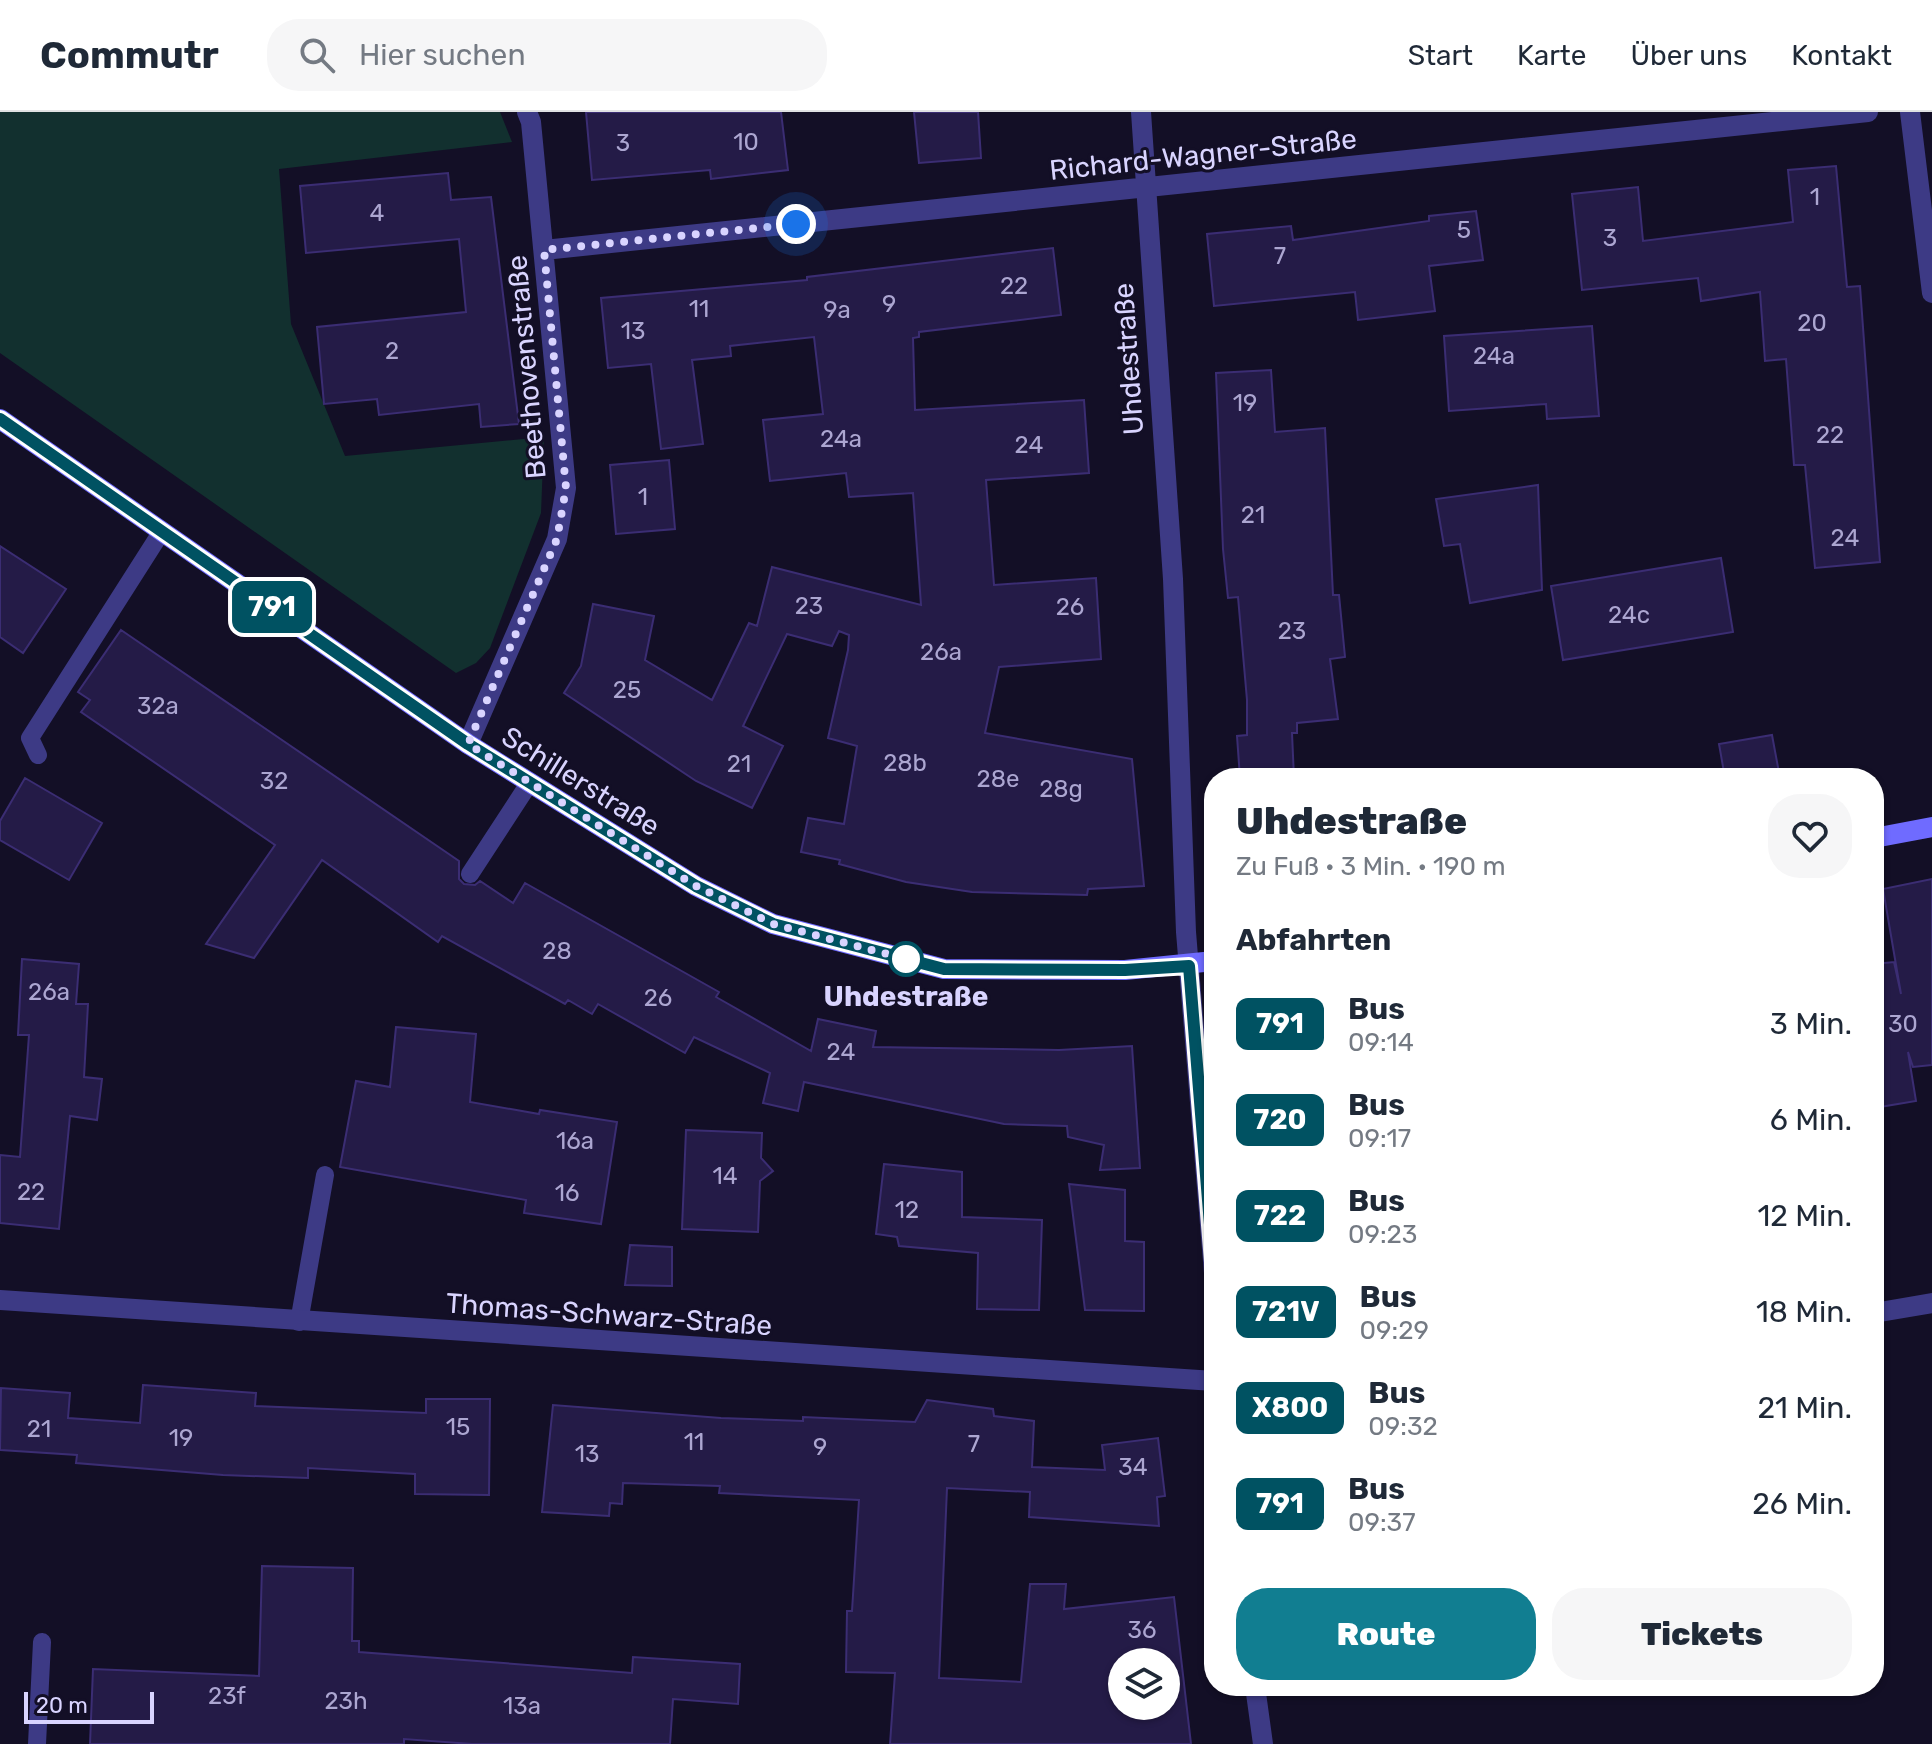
<!DOCTYPE html>
<html lang="de">
<meta charset="utf-8">
<style>
:root{--surface:#fff;--page:#f6f6f7;--text:#1f2937;--muted:#747a83;--line:#e0e1e3;--accent:#117e91}
body{margin:0;font-family:Rubik,sans-serif;background:var(--page);color:var(--text);height:100vh;display:flex;flex-direction:column;font-size:30px;white-space:nowrap}
*{box-sizing:border-box;margin:0}
p{font-size:26px;color:var(--muted)}
.icon{flex:none;width:44px;height:44px;fill:none;stroke:currentColor;stroke-width:2;stroke-linecap:round;stroke-linejoin:round}
.map{position:relative;flex:1;overflow:hidden}
.details{position:absolute;left:1204px;top:656px;width:680px;height:928px;display:flex;flex-direction:column;background:var(--surface);border-radius:32px;box-shadow:0 2px 6px #0004}
.details>*{flex:none}
.badge{padding:0 16px;border-radius:12px;font-size:28px;line-height:52px}
.tools{position:absolute;left:1108px;top:1536px;display:grid;gap:16px}
.tools a{display:grid;place-items:center;width:72px;height:72px;border-radius:50%;background:var(--surface);box-shadow:0 2px 6px #0004;font-size:40px}
.scale{position:absolute;left:24px;bottom:20px;width:130px;box-sizing:border-box;padding-left:8px;border:4px solid #d9d4ff;border-top:0;font-size:22px;line-height:28px;white-space:nowrap;color:#d9d4ff;-webkit-text-stroke:6px #130f26;paint-order:stroke}
.you{position:absolute;width:40px;height:40px;margin:-20px;border:6px solid #fff;border-radius:50%;background:#1a73e8;box-shadow:0 0 0 12px #1a73e833}
.map>.badge{position:absolute;translate:-50% -50%;box-shadow:0 0 0 4px #fff}
h2{padding:0 32px;font-size:30px;line-height:72px}
.round{display:grid;place-items:center;flex:none;width:84px;height:84px;border-radius:32px;background:var(--page)}
.summary{display:flex;align-items:center;justify-content:space-between;height:136px;padding:0 32px}
h1{font-size:38px;font-weight:800;line-height:60px}
.primary-button{display:flex;gap:16px;margin-top:auto;padding:16px 32px}
.primary-button a{flex:1;height:92px;border-radius:32px;background:var(--accent);color:#fff;font-size:32px;font-weight:800;line-height:92px;text-align:center}
.primary-button a+a{background:var(--page);color:var(--text)}
ul{padding:0;list-style:none}
li{display:flex;align-items:center;gap:24px;height:96px;padding:0 32px}
li div{flex:1}
li b{display:block;font-size:30px}
li em{font-style:normal}
li .badge{min-width:88px;font-weight:700;text-align:center}
header{display:flex;align-items:center;gap:48px;box-sizing:border-box;height:112px;padding:0 40px;background:var(--surface);border-bottom:2px solid var(--line)}
header strong{font-size:38px}
nav{display:flex;gap:44px;margin-inline-start:auto;font-size:28px}
.search{width:560px;height:72px;background:var(--page);display:flex;align-items:center;gap:20px;box-sizing:border-box;padding:0 28px;border-radius:32px;color:var(--muted);font-size:30px}
.map>svg:first-child{display:block}
.green{fill:#12302f}
.building{fill:#241b47;stroke:#3b2d73;stroke-width:2;fill-rule:evenodd}
.lines{fill:none;stroke-linecap:round;stroke-linejoin:round}
.lane{stroke:#3d3a85;stroke-width:18}
.street{stroke:#3d3a85;stroke-width:20}
.secondary{stroke:#6f6bff;stroke-width:20}
.line-casing{stroke:#fff;stroke-width:18}
.line{stroke:#005262;stroke-width:12}
.walk{stroke:#d9d4ff;stroke-width:8;stroke-dasharray:0 14.4}
.stop-dot{fill:#fff;stroke:#005262;stroke-width:4}
.labels{text-anchor:middle;stroke-width:6;stroke-linejoin:round;paint-order:stroke}
.number-label{font-size:24px;fill:#aca6d1}
.street-label{font-size:28px;fill:#d9d4ff;stroke:#130f26}
.stop-label{font-size:28px;font-weight:bold;fill:#d9d4ff;stroke:#130f26}
</style>
<header>
<strong>Commutr</strong>
<div class="search"><svg class="icon" aria-label="search" viewBox="0 0 24 24"><circle cx="10" cy="10" r="6"/><path d="M15 15l6 6"/></svg>Hier suchen</div>
<nav><a>Start</a><a>Karte</a><a>Über uns</a><a>Kontakt</a></nav>
</header>
<div class="map">
<svg width="1932" height="1632" viewBox="0 0 1932 1632">
<rect width="100%" height="100%" fill="#130f26"/>
<path class="green" d="M 0,0 L 500,0 L 512,30 L 279,57 L 291,212 L 345,344 L 544,325 L 541,401 L 490,536 L 476,551 L 456,561 L 0,241 Z"/>
<path class="building" d="M 586,0 L 781,0 L 788,58 L 711,67 L 710,58 L 592,68 Z
M 914,0 L 978,0 L 981,46 L 919,51 Z
M 1836,54 L 1847,175 L 1860,174 L 1880,450 L 1815,456 L 1805,353 L 1794,353 L 1786,247 L 1765,249 L 1760,180 L 1701,189 L 1698,166 L 1582,178 L 1572,82 L 1638,75 L 1643,129 L 1793,110 L 1788,58 Z
M 448,61 L 451,88 L 491,85 L 519,312 L 481,315 L 479,292 L 379,303 L 377,287 L 324,292 L 317,215 L 466,200 L 459,127 L 306,141 L 300,74 Z
M 1476,99 L 1483,148 L 1429,154 L 1435,199 L 1358,208 L 1355,180 L 1214,194 L 1207,122 L 1291,114 L 1293,128 L 1429,109 L 1429,104 Z
M 1053,136 L 1061,203 L 919,220 L 919,225 L 913,226 L 915,298 L 1084,288 L 1089,361 L 986,368 L 994,473 L 1096,466 L 1101,547 L 999,555 L 985,621 L 1132,647 L 1144,774 L 1088,777 L 1087,783 L 972,780 L 906,770 L 839,752 L 840,748 L 801,740 L 808,706 L 844,712 L 857,634 L 828,626 L 848,538 L 849,523 L 839,519 L 832,534 L 787,522 L 743,614 L 783,634 L 752,696 L 696,669 L 564,581 L 581,554 L 593,492 L 654,504 L 645,548 L 712,588 L 749,511 L 757,514 L 772,455 L 921,493 L 913,381 L 849,385 L 846,361 L 770,369 L 763,308 L 823,302 L 814,225 L 730,234 L 731,244 L 692,248 L 703,332 L 661,337 L 651,252 L 608,256 L 601,186 L 807,168 L 807,165 Z
M 1592,214 L 1599,304 L 1547,307 L 1546,292 L 1449,299 L 1444,224 Z
M 1271,258 L 1275,320 L 1325,316 L 1333,483 L 1339,483 L 1345,545 L 1330,547 L 1338,607 L 1297,611 L 1297,621 L 1292,621 L 1294,666 L 1240,666 L 1237,624 L 1247,623 L 1247,588 L 1238,485 L 1228,486 L 1223,437 L 1216,261 Z
M 669,348 L 675,417 L 616,422 L 610,353 Z
M 1538,373 L 1542,478 L 1470,491 L 1460,432 L 1444,434 L 1436,387 Z
M 0,434 L 66,477 L 23,541 L 0,525 Z
M 1721,446 L 1733,520 L 1563,548 L 1551,474 Z
M 121,518 L 459,749 L 459,767 L 464,772 L 475,773 L 480,769 L 513,791 L 525,771 L 719,880 L 716,885 L 811,939 L 818,907 L 876,919 L 873,935 L 1059,938 L 1132,934 L 1140,1056 L 1100,1058 L 1104,1033 L 1068,1025 L 1067,1014 L 1004,1012 L 804,970 L 798,999 L 763,991 L 770,961 L 694,925 L 685,941 L 598,892 L 592,902 L 568,888 L 565,892 L 442,824 L 438,830 L 322,748 L 254,846 L 206,832 L 275,733 L 81,600 L 90,588 L 78,580 Z
M 1772,623 L 1780,666 L 1725,666 L 1719,632 Z
M 25,666 L 102,711 L 69,768 L 0,728 L 0,709 Z
M 1932,767 L 1932,953 L 1913,955 L 1908,940 L 1916,989 L 1874,996 L 1874,852 L 1894,850 L 1901,882 L 1883,777 Z
M 22,847 L 79,852 L 76,892 L 88,892 L 84,965 L 102,967 L 97,1008 L 70,1004 L 59,1117 L 0,1111 L 0,1043 L 20,1045 L 29,923 L 18,923 Z
M 396,915 L 476,922 L 470,990 L 539,1002 L 540,998 L 617,1010 L 601,1112 L 524,1101 L 526,1088 L 340,1055 L 356,969 L 390,975 Z
M 686,1018 L 762,1021 L 761,1046 L 773,1059 L 760,1069 L 758,1120 L 682,1117 Z
M 884,1052 L 962,1060 L 962,1105 L 1042,1108 L 1039,1198 L 977,1197 L 978,1141 L 899,1134 L 897,1125 L 876,1122 Z
M 1069,1072 L 1125,1078 L 1125,1129 L 1144,1130 L 1144,1199 L 1085,1198 Z
M 630,1133 L 672,1135 L 672,1174 L 625,1173 Z
M 143,1273 L 256,1281 L 255,1294 L 426,1301 L 426,1287 L 490,1287 L 489,1383 L 415,1382 L 415,1362 L 308,1356 L 308,1366 L 223,1363 L 76,1351 L 77,1343 L 0,1338 L 1,1276 L 70,1281 L 68,1306 L 140,1311 Z
M 927,1288 L 993,1297 L 994,1304 L 1034,1309 L 1032,1355 L 1105,1358 L 1102,1333 L 1158,1326 L 1165,1384 L 1157,1385 L 1159,1414 L 1029,1405 L 1030,1380 L 947,1376 L 939,1566 L 1021,1570 L 1030,1472 L 1066,1472 L 1064,1497 L 1174,1485 L 1191,1632 L 890,1632 L 895,1561 L 846,1560 L 847,1499 L 852,1499 L 859,1388 L 719,1381 L 720,1374 L 623,1371 L 622,1392 L 610,1391 L 609,1404 L 542,1400 L 553,1293 L 721,1306 L 803,1309 L 803,1305 L 915,1310 ZM 1122,1550 L 1166,1550 L 1166,1594 L 1122,1594 Z
M 262,1454 L 353,1456 L 352,1529 L 359,1529 L 359,1540 L 632,1561 L 633,1545 L 740,1552 L 738,1592 L 673,1587 L 670,1632 L 472,1632 L 404,1627 L 404,1632 L 90,1632 L 93,1557 L 259,1564 Z"/>
<g class="lines">
<path class="lane" d="M 38,643 L 30,626 L 162,419
M 470,762 L 530,670
M 299,1210 L 325,1063
M 37,1632 L 42,1530"/>
<path class="street" d="M 1141,0 L 1173,467 L 1186,820 L 1214,1161
M 1910,0 L 1932,181
M 544,138 L 1868,0
M 468,632 L 557,427 L 566,376 L 531,10 L 527,0
M 0,1188 L 1214,1269
M 1874,1201 L 1932,1191
M 1255,1574 L 1263,1632"/>
<path class="secondary" d="M 0,307 L 468,632 L 696,774 L 773,812 L 944,857 L 1125,858 L 1214,849
M 1874,726 L 1932,715"/>
</g>
<g class="lines">
<defs>
<path id="line" d="M 0,307 L 468,632 L 696,774 L 773,812 L 944,857 L 1125,858 L 1189,854 L 1214,1162"/>
</defs>
<use href="#line" class="line-casing"/>
<use href="#line" class="line"/>
<path class="walk" d="M 796,112 L 544,138 L 566,376 L 557,427 L 468,632 L 696,774 L 773,812 L 906,847"/>
</g>
<circle class="stop-dot" cx="906" cy="847" r="16"/>
<g class="labels">
<g class="number-label">
<text x="746" y="38">10</text>
<text x="623" y="39">3</text>
<text x="1815" y="93">1</text>
<text x="377" y="109">4</text>
<text x="1464" y="126">5</text>
<text x="1610" y="134">3</text>
<text x="1280" y="152">7</text>
<text x="1014" y="182">22</text>
<text x="889" y="200">9</text>
<text x="699" y="205">11</text>
<text x="837" y="206">9a</text>
<text x="1812" y="219">20</text>
<text x="633" y="227">13</text>
<text x="392" y="247">2</text>
<text x="1494" y="252">24a</text>
<text x="1245" y="299">19</text>
<text x="1830" y="331">22</text>
<text x="841" y="335">24a</text>
<text x="1029" y="341">24</text>
<text x="643" y="393">1</text>
<text x="1253" y="411">21</text>
<text x="1845" y="434">24</text>
<text x="809" y="502">23</text>
<text x="1070" y="503">26</text>
<text x="1629" y="511">24c</text>
<text x="1292" y="527">23</text>
<text x="941" y="548">26a</text>
<text x="627" y="586">25</text>
<text x="158" y="602">32a</text>
<text x="905" y="659">28b</text>
<text x="739" y="660">21</text>
<text x="998" y="675">28e</text>
<text x="274" y="677">32</text>
<text x="1061" y="685">28g</text>
<text x="557" y="847">28</text>
<text x="49" y="888">26a</text>
<text x="658" y="894">26</text>
<text x="1903" y="920">30</text>
<text x="841" y="948">24</text>
<text x="575" y="1037">16a</text>
<text x="725" y="1072">14</text>
<text x="31" y="1088">22</text>
<text x="567" y="1089">16</text>
<text x="907" y="1106">12</text>
<text x="458" y="1323">15</text>
<text x="39" y="1325">21</text>
<text x="181" y="1334">19</text>
<text x="694" y="1338">11</text>
<text x="974" y="1340">7</text>
<text x="820" y="1343">9</text>
<text x="587" y="1350">13</text>
<text x="1133" y="1363">34</text>
<text x="1142" y="1526">36</text>
<text x="227" y="1592">23f</text>
<text x="346" y="1597">23h</text>
<text x="522" y="1602">13a</text>
</g>
<g class="street-label">
<text transform="translate(1203 42) rotate(-6)" y="10">Richard-Wagner-Straße</text>
<text transform="translate(1128 247) rotate(-94)" y="10">Uhdestraße</text>
<text transform="translate(526 255) rotate(-95)" y="10">Beethovenstraße</text>
<text transform="translate(581 669) rotate(32)" y="10">Schillerstraße</text>
<text transform="translate(609 1202) rotate(4)" y="10">Thomas-Schwarz-Straße</text>
</g>
<g class="stop-label">
<text x="906" y="894">Uhdestraße</text>
</g>
</g>
</svg>
<div class="tools">
<a><svg class="icon" aria-label="layers" viewBox="0 0 24 24"><path d="M12 4l9 5-9 5-9-5zM3 14l9 5 9-5"/></svg></a>
</div>
<div class="scale">20 m</div>
<div class="you" style="left:796px;top:112px"></div>
<b class="badge" style="left:272px;top:495px;background:#005262;color:#fff">791</b>
<section class="details">
<div class="summary"><div><h1>Uhdestraße</h1><p>Zu Fuß · 3 Min. · 190 m</p></div><a class="round"><svg class="icon" aria-label="heart" viewBox="0 0 24 24"><path d="M12 20l-8-8c-3-5 5-10 8-4 3-6 11-1 8 4z"/></svg></a></div>
<h2>Abfahrten</h2>
<ul>
<li><span class="badge" style="background:#005262;color:#fff">791</span><div><b>Bus</b><p>09:14</p></div><em>3 Min.</em></li>
<li><span class="badge" style="background:#005262;color:#fff">720</span><div><b>Bus</b><p>09:17</p></div><em>6 Min.</em></li>
<li><span class="badge" style="background:#005262;color:#fff">722</span><div><b>Bus</b><p>09:23</p></div><em>12 Min.</em></li>
<li><span class="badge" style="background:#005262;color:#fff">721V</span><div><b>Bus</b><p>09:29</p></div><em>18 Min.</em></li>
<li><span class="badge" style="background:#005262;color:#fff">X800</span><div><b>Bus</b><p>09:32</p></div><em>21 Min.</em></li>
<li><span class="badge" style="background:#005262;color:#fff">791</span><div><b>Bus</b><p>09:37</p></div><em>26 Min.</em></li>
</ul>
<div class="primary-button"><a>Route</a><a>Tickets</a></div>
</section>
</div>
